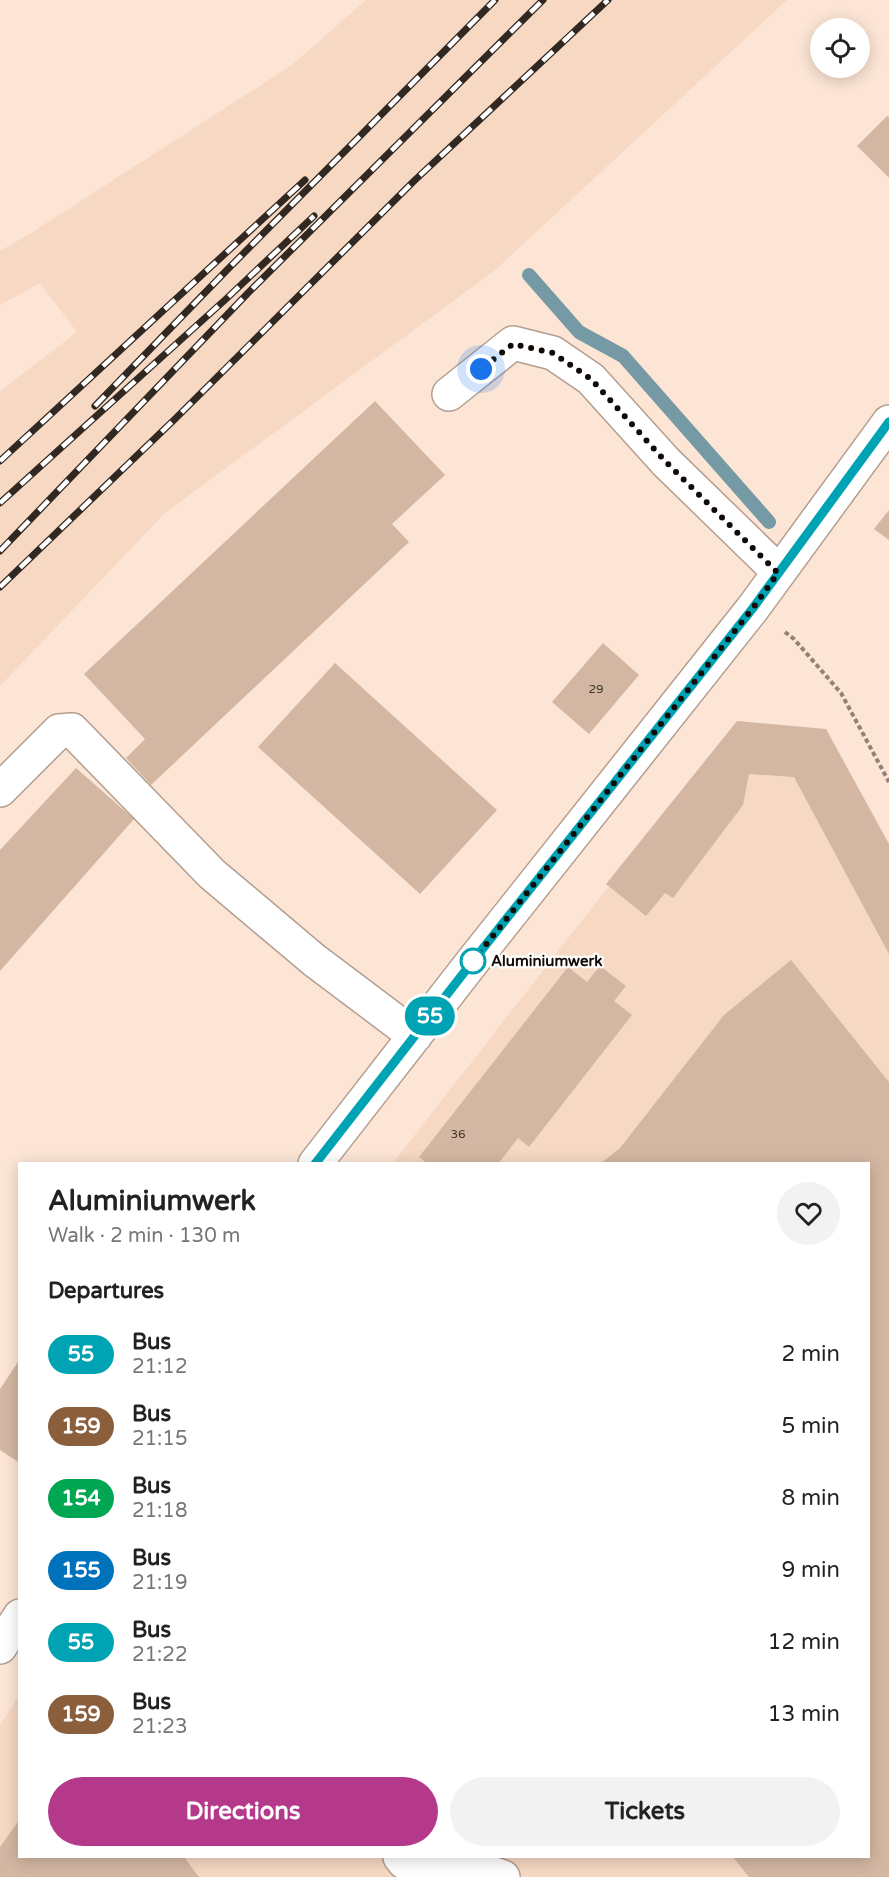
<!DOCTYPE html>
<meta charset="utf-8">
<style>
:root{--surface:#fff;--page:#f2f2f2;--text:#222;--muted:#767676;--accent:#b5398b}
body{margin:0;font-family:"Varela Round",sans-serif;background:var(--page);color:var(--text);height:100vh;display:flex;flex-direction:column;font-size:22px;white-space:nowrap}
*{box-sizing:border-box;margin:0}
p{font-size:20px;color:var(--muted)}
.icon{flex:none;width:33px;height:33px;fill:none;stroke:currentColor;stroke-width:2;stroke-linecap:round;stroke-linejoin:round}
.map{position:relative;flex:1;overflow:hidden}
.panel{position:absolute;left:18px;top:1162px;width:852px;height:696px;display:flex;flex-direction:column;background:var(--surface);border-radius:0px;box-shadow:0 3px 15px #0003}
.panel>*{flex:none}
.badge{padding:0 12px;border-radius:20px;font-size:21px;line-height:39px}
.controls{position:absolute;left:810px;top:18px;display:grid;gap:12px}
.controls a{display:grid;place-items:center;width:60px;height:60px;border-radius:50%;background:var(--surface);box-shadow:0 3px 15px #0003;font-size:30px}
.you{position:absolute;width:30px;height:30px;margin:-15px;border:4px solid #fff;border-radius:50%;background:#1a73e8;box-shadow:0 0 0 9px #1a73e833}
.map>.badge{position:absolute;translate:-50% -50%;box-shadow:0 0 0 3px #fff}
h2{padding:0 30px;font-size:22px;line-height:54px}
.round{display:grid;place-items:center;flex:none;width:63px;height:63px;border-radius:32px;background:var(--page)}
.summary{display:flex;align-items:center;justify-content:space-between;height:102px;padding:0 30px}
h1{font-size:28px;font-weight:700;line-height:45px}
.primary-button{display:flex;gap:12px;margin-top:auto;padding:12px 30px}
.primary-button a{flex:1;height:69px;border-radius:36px;background:var(--accent);color:#fff;font-size:24px;font-weight:700;line-height:69px;text-align:center}
.primary-button a+a{background:var(--page);color:var(--text)}
ul{padding:0;list-style:none}
li{display:flex;align-items:center;gap:18px;height:72px;padding:0 30px}
li div{flex:1}
li b{display:block;font-size:22px}
li em{font-style:normal}
li .badge{min-width:66px;font-weight:700;text-align:center}
.map>svg:first-child{display:block}
.built{fill:#f6d8c3}
.lines{fill:none;stroke-linecap:round;stroke-linejoin:round}
.stream{stroke:#769aa5;stroke-width:14}
.building{fill:#d3b7a2}
.minor-casing{stroke:#b49e8f;stroke-width:36}
.path{stroke:#918176;stroke-width:4;stroke-dasharray:4.5 3;stroke-linecap:butt}
.minor{stroke:#fff;stroke-width:33}
.rail-casing{stroke:#322822;stroke-width:7}
.rail{stroke:#fff;stroke-width:4.5;stroke-dasharray:14;stroke-linecap:butt}
.line-casing{stroke:#fff;stroke-width:14}
.line{stroke:#00a3b4;stroke-width:9}
.walk{stroke:#120a06;stroke-width:6;stroke-dasharray:0 10.8}
.stop-dot{fill:#fff;stroke:#00a3b4;stroke-width:3}
.labels{text-anchor:middle;stroke-width:4.5;stroke-linejoin:round;paint-order:stroke}
.number-label{font-size:12px;fill:#42352d}
.stop-label{font-size:15px;font-weight:bold;fill:#120a06;stroke:#fff;text-anchor:start}
</style>
<div class="map">
<svg width="889" height="1877" viewBox="0 0 889 1877">
<rect width="100%" height="100%" fill="#fce5d5"/>
<path class="built" d="M 366,0 L 787,0 L 494,271 L 165,513 L 0,686 L 0,391 L 77,332 L 40,283 L 0,305 L 0,251 L 31,233 L 292,65 Z
M 819,757 L 889,882 L 889,1877 L 0,1877 L 0,1725 L 19,1696 L 20,1857 L 868,1857 L 868,1164 L 392,1164 L 709,758 Z"/>
<g class="lines">
<path class="stream" d="M 529,275 L 579,332 L 623,356 L 769,522"/>
</g>
<path class="building" d="M 887,116 L 889,117 L 889,178 L 857,146 Z
M 375,401 L 445,475 L 392,524 L 409,542 L 151,785 L 126,758 L 145,739 L 84,674 Z
M 889,510 L 889,540 L 874,529 Z
M 603,643 L 639,675 L 589,734 L 552,702 Z
M 335,663 L 497,810 L 420,894 L 258,747 Z
M 737,721 L 826,729 L 889,844 L 889,954 L 794,777 L 749,774 L 743,805 L 673,898 L 665,893 L 646,916 L 606,884 Z
M 76,768 L 134,819 L 0,971 L 0,850 Z
M 791,960 L 889,1082 L 889,1877 L 749,1877 L 733,1857 L 868,1857 L 868,1164 L 600,1164 L 620,1148 L 724,1015 Z
M 600,966 L 626,986 L 614,1001 L 632,1015 L 529,1147 L 518,1138 L 498,1164 L 428,1164 L 419,1157 L 568,967 L 587,982 Z
M 20,1359 L 20,1463 L 0,1450 L 0,1389 Z
M 20,1819 L 20,1857 L 184,1857 L 199,1877 L 0,1877 L 0,1847 Z"/>
<g class="lines">
<defs>
<path id="minor" d="M 449,394 L 513,343 L 553,353 L 591,379 L 666,462 L 779,572
M 0,790 L 59,731 L 72,730 L 212,874 L 314,960 L 415,1036
M 315,1164 L 473,961 L 753,608 L 889,422
M 0,1647 L 20,1616
M 400,1857 L 404,1862 L 460,1862 L 503,1877"/>
</defs>
<use href="#minor" class="minor-casing"/>
<path class="path" d="M 785,632 L 794,639 L 841,693 L 889,782"/>
<use href="#minor" class="minor"/>
<defs>
<path id="rail" d="M 95,406 L 225,272 L 495,0
M 0,461 L 305,180
M 0,503 L 226,299 L 314,216
M 0,551 L 248,293 L 543,0
M 0,587 L 175,419 L 415,180 L 608,0"/>
</defs>
<use href="#rail" class="rail-casing"/>
<use href="#rail" class="rail"/>
</g>
<g class="lines">
<defs>
<path id="line" d="M 315,1164 L 473,961 L 753,608 L 889,422"/>
</defs>
<use href="#line" class="line-casing"/>
<use href="#line" class="line"/>
<path class="walk" d="M 473,961 L 753,608 L 778,573 L 666,462 L 591,379 L 553,353 L 513,344 L 481,369"/>
</g>
<circle class="stop-dot" cx="473" cy="961" r="12"/>
<g class="labels">
<g class="number-label">
<text x="596" y="693">29</text>
<text x="458" y="1138">36</text>
</g>
<g class="stop-label">
<text x="491" y="966">Aluminiumwerk</text>
</g>
</g>
</svg>
<div class="controls">
<a><svg class="icon" aria-label="locate" viewBox="0 0 24 24"><circle cx="12" cy="12" r="6"/><path d="M12 2v4M12 18v4M2 12h4M18 12h4"/></svg></a>
</div>
<div class="you" style="left:481px;top:369px"></div>
<b class="badge" style="left:430px;top:1016px;background:#00a3b4;color:#fff">55</b>
<section class="panel">
<div class="summary"><div><h1>Aluminiumwerk</h1><p>Walk · 2 min · 130 m</p></div><a class="round"><svg class="icon" aria-label="heart" viewBox="0 0 24 24"><path d="M12 20l-8-8c-3-5 5-10 8-4 3-6 11-1 8 4z"/></svg></a></div>
<h2>Departures</h2>
<ul>
<li><span class="badge" style="background:#00a3b4;color:#fff">55</span><div><b>Bus</b><p>21:12</p></div><em>2 min</em></li>
<li><span class="badge" style="background:#8b5e3c;color:#fff">159</span><div><b>Bus</b><p>21:15</p></div><em>5 min</em></li>
<li><span class="badge" style="background:#00a651;color:#fff">154</span><div><b>Bus</b><p>21:18</p></div><em>8 min</em></li>
<li><span class="badge" style="background:#0072bc;color:#fff">155</span><div><b>Bus</b><p>21:19</p></div><em>9 min</em></li>
<li><span class="badge" style="background:#00a3b4;color:#fff">55</span><div><b>Bus</b><p>21:22</p></div><em>12 min</em></li>
<li><span class="badge" style="background:#8b5e3c;color:#fff">159</span><div><b>Bus</b><p>21:23</p></div><em>13 min</em></li>
</ul>
<div class="primary-button"><a>Directions</a><a>Tickets</a></div>
</section>
</div>
